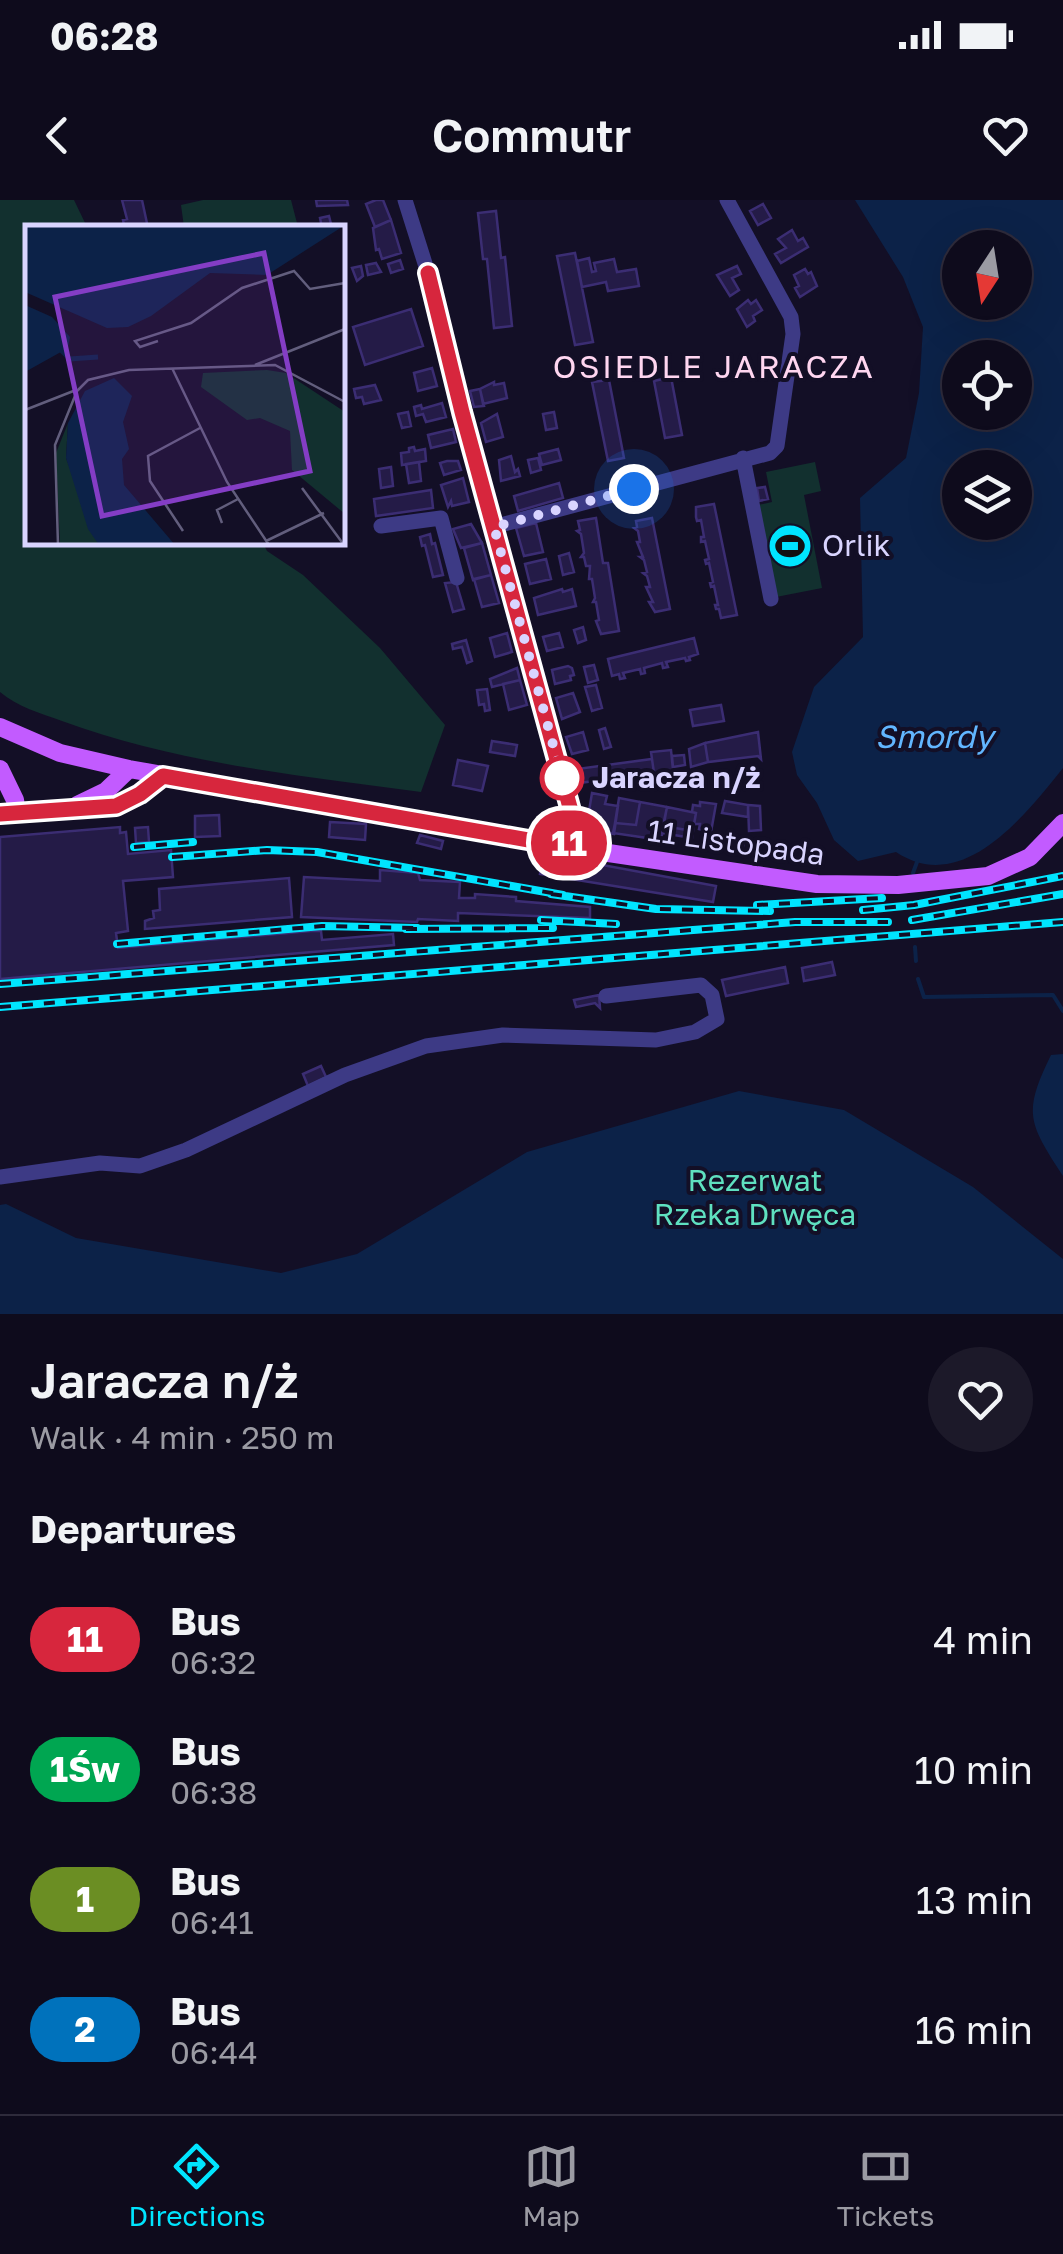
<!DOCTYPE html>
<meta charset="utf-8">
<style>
:root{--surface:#0e0b1c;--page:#1c1929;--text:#f1f3f6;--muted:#9b9ba3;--line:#2e2b3b;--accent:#00e5ff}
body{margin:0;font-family:"Golos Text",sans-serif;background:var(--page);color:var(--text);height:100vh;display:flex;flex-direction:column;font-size:38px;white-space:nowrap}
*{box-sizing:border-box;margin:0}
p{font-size:32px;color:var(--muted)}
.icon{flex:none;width:55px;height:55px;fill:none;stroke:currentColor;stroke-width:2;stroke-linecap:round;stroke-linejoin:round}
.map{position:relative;height:1114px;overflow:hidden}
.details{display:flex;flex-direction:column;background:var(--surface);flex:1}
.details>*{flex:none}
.badge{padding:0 20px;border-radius:32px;font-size:35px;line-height:65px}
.needle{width:65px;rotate:192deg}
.controls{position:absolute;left:942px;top:30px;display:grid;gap:20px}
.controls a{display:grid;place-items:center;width:90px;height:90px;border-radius:50%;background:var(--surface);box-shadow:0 10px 40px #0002,0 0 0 2px var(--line);font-size:50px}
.you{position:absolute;width:50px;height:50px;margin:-25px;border:8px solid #fff;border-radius:50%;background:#1a73e8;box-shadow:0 0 0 15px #1a73e833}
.map>.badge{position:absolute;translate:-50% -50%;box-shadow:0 0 0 5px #fff}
h2{padding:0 30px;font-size:38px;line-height:90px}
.round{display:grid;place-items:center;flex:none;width:105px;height:105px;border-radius:52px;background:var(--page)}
.head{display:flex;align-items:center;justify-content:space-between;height:170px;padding:0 30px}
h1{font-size:48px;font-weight:600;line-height:75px}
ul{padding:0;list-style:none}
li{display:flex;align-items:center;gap:30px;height:130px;padding:0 30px}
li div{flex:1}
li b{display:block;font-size:38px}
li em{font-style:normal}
li .badge{min-width:110px;font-weight:700;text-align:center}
.status{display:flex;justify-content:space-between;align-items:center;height:70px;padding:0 50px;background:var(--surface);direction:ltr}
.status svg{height:28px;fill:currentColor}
header{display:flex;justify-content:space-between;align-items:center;height:130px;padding:0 30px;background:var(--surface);font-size:45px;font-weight:600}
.tab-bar{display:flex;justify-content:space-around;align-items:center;height:140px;border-top:2px solid var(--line);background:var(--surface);font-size:28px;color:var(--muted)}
.tab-bar a{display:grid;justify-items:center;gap:5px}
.tab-bar .active{color:var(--accent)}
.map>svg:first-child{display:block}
.green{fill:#12302f}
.water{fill:#0c2248;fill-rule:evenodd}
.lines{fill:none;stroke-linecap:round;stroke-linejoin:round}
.stream{stroke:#0c2248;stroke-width:4}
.building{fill:#241b47;stroke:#3b2d73;stroke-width:2.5}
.minor{stroke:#3d3a85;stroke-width:15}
.major{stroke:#c25bff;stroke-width:18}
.rail-casing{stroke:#00e5ff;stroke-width:8}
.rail{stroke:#130f26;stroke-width:4;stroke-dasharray:11;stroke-linecap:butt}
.line-casing{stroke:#fff;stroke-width:22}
.line{stroke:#d7263d;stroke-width:15}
.walk{stroke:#d9d4ff;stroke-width:10;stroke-dasharray:0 18}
.stop-dot{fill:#fff;stroke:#d7263d;stroke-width:5}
.labels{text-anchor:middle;stroke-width:8;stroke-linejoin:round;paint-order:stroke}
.poi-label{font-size:30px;fill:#d9d4ff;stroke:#130f26;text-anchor:start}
.stop-label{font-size:30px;font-weight:bold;fill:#d9d4ff;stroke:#130f26;text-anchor:start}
.street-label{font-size:30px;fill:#d9d4ff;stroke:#130f26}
.park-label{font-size:30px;fill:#5fe0c0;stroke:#130f26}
.neighbourhood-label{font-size:32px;letter-spacing:2.5px;fill:#ffd6f0;stroke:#130f26}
.water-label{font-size:32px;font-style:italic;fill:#62b6ff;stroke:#130f26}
.inset-river{fill:none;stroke:#0c2248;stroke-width:5}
.inset-road{fill:none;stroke:#625e7d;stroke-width:2.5}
.view{fill:#843dc5;fill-opacity:0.15;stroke:#843dc5;stroke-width:5}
.inset-edge{fill:none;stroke:#d9d4ff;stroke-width:5}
</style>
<div class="status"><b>06:28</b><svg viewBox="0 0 49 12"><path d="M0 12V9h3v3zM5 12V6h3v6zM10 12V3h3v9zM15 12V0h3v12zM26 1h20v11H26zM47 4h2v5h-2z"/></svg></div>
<header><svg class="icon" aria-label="back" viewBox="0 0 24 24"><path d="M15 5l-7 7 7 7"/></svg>Commutr<svg class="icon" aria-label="heart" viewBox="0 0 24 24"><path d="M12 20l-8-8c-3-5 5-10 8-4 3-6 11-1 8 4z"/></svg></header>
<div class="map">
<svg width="1063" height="1114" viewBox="0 0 1063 1114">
<rect width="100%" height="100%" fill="#130f26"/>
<path class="green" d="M 0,0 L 74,0 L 87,27 L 28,28 L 28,342 L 263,343 L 267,351 L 303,375 L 380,448 L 445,525 L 421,592 C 301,576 176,563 62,521 C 40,513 18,507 0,492 Z
M 203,0 L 291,0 L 298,27 L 184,27 L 181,5 Z
M 815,262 L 821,291 L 804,295 L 822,388 L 776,397 L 758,305 L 772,302 L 766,272 Z"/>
<path class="water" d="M 855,0 L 1063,0 L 1063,568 C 1026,614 963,697 896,652 L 858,661 L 834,640 L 817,603 L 797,575 L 792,552 L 814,487 L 863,437 L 860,298 L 906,258 L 919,193 L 923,127 L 903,77 ZM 960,48 L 1015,48 L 1015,102 L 960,102 ZM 960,158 L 1015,158 L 1015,212 L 960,212 ZM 960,268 L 1015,268 L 1015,322 L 960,322 Z
M 1063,854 L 1063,976 C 1029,923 1022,914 1051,855 Z
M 739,891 L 844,910 L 973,987 L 1063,1059 L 1063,1114 L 0,1114 L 0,1005 L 6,1004 L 76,1038 L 281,1073 L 357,1054 L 527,952 Z"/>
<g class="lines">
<path class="stream" d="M 913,673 L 917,662
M 915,747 L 916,761
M 918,779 L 924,797 L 1053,795 L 1063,811"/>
</g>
<path class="building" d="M 122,0 L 142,0 L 148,28 L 124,25 L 123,20 L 127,19 Z
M 316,0 L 347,0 L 348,5 L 317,6 Z
M 376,0 L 383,0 L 391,20 L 375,27 L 366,4 Z
M 763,4 L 771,18 L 758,25 L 750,11 Z
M 496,11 L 501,58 L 505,57 L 512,126 L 494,128 L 487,59 L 483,59 L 478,13 Z
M 329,16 L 332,28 L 322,28 L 320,18 Z
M 391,20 L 401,53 L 382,59 L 379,49 L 376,50 L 373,28 Z
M 792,30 L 798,41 L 803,38 L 808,47 L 781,63 L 775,54 L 786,48 L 778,39 Z
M 575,53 L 593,142 L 575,145 L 557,56 Z
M 589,58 L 592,72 L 596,71 L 594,63 L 614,59 L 617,72 L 636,69 L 639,86 L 608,91 L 606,82 L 582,87 L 577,61 Z
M 400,60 L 403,69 L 391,73 L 388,64 Z
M 376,63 L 381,72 L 368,75 L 366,65 Z
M 361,66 L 363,76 L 357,81 L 352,68 Z
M 737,66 L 741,74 L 732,78 L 739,90 L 730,96 L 717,75 Z
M 805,69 L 808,74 L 811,72 L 817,86 L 800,97 L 795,88 L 799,86 L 794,75 Z
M 748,100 L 751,104 L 756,100 L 762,110 L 753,116 L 755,121 L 747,127 L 737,109 Z
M 411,109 L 423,146 L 365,165 L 353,127 Z
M 432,168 L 437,186 L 418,191 L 414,173 Z
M 671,177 L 682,235 L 665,238 L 654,181 Z
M 609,180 L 624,258 L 608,261 L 592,182 Z
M 494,182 L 494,185 L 504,183 L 507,198 L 483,204 L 480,189 Z
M 375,185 L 381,200 L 364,204 L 362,197 L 356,198 L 354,189 Z
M 480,189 L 484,206 L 474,207 L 470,191 Z
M 442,203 L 446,217 L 426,222 L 423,214 L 416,216 L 414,207 L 421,205 L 422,209 Z
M 408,212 L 411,226 L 402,228 L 398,214 Z
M 554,212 L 557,228 L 546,230 L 543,214 Z
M 497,214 L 503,237 L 486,242 L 481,223 Z
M 453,229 L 456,242 L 431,248 L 428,235 Z
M 414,247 L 415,251 L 425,249 L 426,261 L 402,265 L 401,253 L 409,252 L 409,248 Z
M 558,249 L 561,260 L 542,265 L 539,254 Z
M 511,256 L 515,272 L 518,269 L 520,276 L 501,281 L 499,260 Z
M 538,258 L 541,270 L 531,273 L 528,260 Z
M 447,261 L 458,261 L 461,270 L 444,275 L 440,263 Z
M 419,262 L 421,281 L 409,283 L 406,264 Z
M 391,267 L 393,286 L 381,288 L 379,269 Z
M 463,278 L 469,302 L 452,306 L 451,301 L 448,307 L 441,285 Z
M 559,283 L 563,298 L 518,311 L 514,296 Z
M 765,287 L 768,299 L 759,301 L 757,288 Z
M 431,290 L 433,308 L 376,316 L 374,299 Z
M 714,304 L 737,415 L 721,418 L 719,409 L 716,409 L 715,405 L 718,405 L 714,386 L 711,387 L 710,383 L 713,382 L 709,363 L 706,364 L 705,360 L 709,359 L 705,341 L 701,342 L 701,337 L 704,337 L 701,320 L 697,321 L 696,317 L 696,307 Z
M 596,318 L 603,363 L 608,363 L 619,431 L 601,434 L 596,421 L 599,420 L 596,402 L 593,402 L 595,398 L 592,379 L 589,379 L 590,366 L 586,366 L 584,357 L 581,357 L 584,353 L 581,334 L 577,331 L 580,330 L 578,321 Z
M 652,318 L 670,409 L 655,412 L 649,402 L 653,402 L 646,387 L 650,387 L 647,376 L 643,373 L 647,372 L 644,360 L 640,357 L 643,357 L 637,342 L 640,342 L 638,331 L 634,328 L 637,327 L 636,321 Z
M 536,323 L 543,352 L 524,356 L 516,328 Z
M 471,324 L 482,343 L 461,348 L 453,329 Z
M 430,334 L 432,344 L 435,343 L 443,375 L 433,377 L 425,345 L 422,346 L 420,337 Z
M 482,343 L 491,375 L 473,380 L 464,348 Z
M 569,353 L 574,372 L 563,375 L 559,356 Z
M 546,359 L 551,379 L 530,384 L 525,364 Z
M 491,375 L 499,403 L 482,407 L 474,379 Z
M 456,382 L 464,409 L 453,412 L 445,383 Z
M 562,389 L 563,392 L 572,389 L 576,406 L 538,415 L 534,398 Z
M 583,427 L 586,440 L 578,443 L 574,430 Z
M 507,433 L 512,452 L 495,457 L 490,438 Z
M 559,433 L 563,447 L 547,451 L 543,437 Z
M 694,438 L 698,454 L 689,457 L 690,460 L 686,461 L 685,458 L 666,462 L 668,467 L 663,468 L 662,463 L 644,468 L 645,473 L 641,474 L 640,469 L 623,473 L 625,478 L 620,479 L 619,474 L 612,476 L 608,459 Z
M 466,440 L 472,461 L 467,463 L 462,447 L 453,449 L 452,444 Z
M 594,465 L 598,480 L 588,483 L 584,467 Z
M 568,466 L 572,468 L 574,475 L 570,476 L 571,480 L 555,484 L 552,470 Z
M 517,468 L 520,480 L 492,487 L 490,479 Z
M 520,480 L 527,505 L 509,510 L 503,484 Z
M 596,485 L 602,508 L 592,511 L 585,487 Z
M 487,489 L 490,510 L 485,511 L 484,504 L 479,505 L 477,490 Z
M 573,493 L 580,512 L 562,519 L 556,498 Z
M 721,505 L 724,521 L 693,526 L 690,510 Z
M 605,528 L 611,547 L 604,549 L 599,530 Z
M 583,532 L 588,550 L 572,554 L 566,537 Z
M 758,532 L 761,559 L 758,556 L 708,562 L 705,543 Z
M 492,541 L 517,545 L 515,556 L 490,552 Z
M 705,543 L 708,562 L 691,567 L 689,549 Z
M 671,550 L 673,570 L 654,573 L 651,552 Z
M 684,555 L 685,565 L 673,567 L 672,556 Z
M 652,559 L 654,573 L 579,583 L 577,569 Z
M 458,560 L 488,566 L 482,591 L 453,585 Z
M 592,593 L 607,596 L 605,604 L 618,606 L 614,634 L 586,629 Z
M 619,598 L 640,602 L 636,625 L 615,623 Z
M 725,601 L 748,605 L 748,617 L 722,613 Z
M 640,602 L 667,607 L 661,640 L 613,633 L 615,623 L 636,625 Z
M 700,602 L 716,604 L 711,632 L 699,629 L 700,624 L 694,624 L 696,613 L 692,612 L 693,605 L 700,606 Z
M 748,605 L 760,606 L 761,630 L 749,631 Z
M 667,607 L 696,613 L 693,631 L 663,626 Z
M 219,615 L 220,636 L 195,637 L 195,616 Z
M 330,622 L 366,624 L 365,640 L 329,637 Z
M 663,626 L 693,631 L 692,638 L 662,633 Z
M 120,627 L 120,633 L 126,632 L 128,654 L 171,650 L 173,677 L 123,681 L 128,731 L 116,733 L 118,748 L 311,731 L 321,731 L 322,740 L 393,734 L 394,745 L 0,779 L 0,637 Z
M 148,627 L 149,642 L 136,643 L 135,628 Z
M 420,635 L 443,641 L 441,649 L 417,643 Z
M 723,636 L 744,639 L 742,653 L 719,650 Z
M 543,654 L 716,686 L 713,702 L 540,674 Z
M 380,670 L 418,673 L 420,680 L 460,682 L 459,698 L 475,698 L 475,694 L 516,697 L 516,701 L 590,707 L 590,718 L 458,713 L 458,721 L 418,719 L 417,722 L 301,717 L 304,677 L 380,681 Z
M 289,678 L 292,717 L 145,729 L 145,721 L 154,718 L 153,711 L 160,710 L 159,689 Z
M 832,762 L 835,775 L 804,781 L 802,768 Z
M 785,767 L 788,783 L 726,796 L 722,780 Z
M 599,795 L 600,808 L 595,803 L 576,807 L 574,800 Z
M 321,866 L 326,877 L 308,886 L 303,874 Z"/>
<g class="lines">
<path class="minor" d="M 405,0 L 428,73 L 462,212 L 571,611 L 568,647
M 743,258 L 771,399
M 381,326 L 441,318 L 457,378
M 493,327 L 770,253 L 777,246 L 793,134 L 791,117 L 727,0
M 0,977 L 100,963 L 140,966 L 186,950 L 345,875 L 426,846 L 503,835 L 656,840 L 695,832 L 717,819 L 712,795 L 701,785 L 606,796"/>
<path class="major" d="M 0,527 L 60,553 L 129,569 L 568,647 L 817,684 L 898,685 L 988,676 L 1030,657 L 1063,623
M 0,569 L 15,600 L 17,612
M 77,605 L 106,591 L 129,569
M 0,614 L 116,606 L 140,594 L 163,576"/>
<defs>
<path id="rail" d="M 134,647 L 193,642
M 172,657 L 267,650 L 317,652 L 563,695
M 551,694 L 656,709 L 770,711
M 757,705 L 882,698
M 863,710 L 914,705 L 1063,676
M 541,720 L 616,724
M 912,720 L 1063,694
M 406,729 L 553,728
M 117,744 L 322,726 L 417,728
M 0,784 L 795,722 L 888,722
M 0,807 L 1063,722"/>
</defs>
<use href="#rail" class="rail-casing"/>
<use href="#rail" class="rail"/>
</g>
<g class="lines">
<defs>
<path id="line" d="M 0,614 L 116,606 L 140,594 L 163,576 L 568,647 L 571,611 L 462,212 L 428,73"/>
</defs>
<use href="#line" class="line-casing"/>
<use href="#line" class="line"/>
<path class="walk" d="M 562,578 L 494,327 L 634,289"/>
</g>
<defs>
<symbol id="stadium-disc" viewBox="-11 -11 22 22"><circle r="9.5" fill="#00e5ff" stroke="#130f26"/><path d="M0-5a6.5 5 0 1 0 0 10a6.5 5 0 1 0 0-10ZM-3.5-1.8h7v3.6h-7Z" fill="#111"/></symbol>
</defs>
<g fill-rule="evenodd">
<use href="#stadium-disc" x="765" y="321" width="50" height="50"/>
</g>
<circle class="stop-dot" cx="562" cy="578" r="20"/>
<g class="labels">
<g class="poi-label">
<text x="822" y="356">Orlik</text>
</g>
<g class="stop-label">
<text x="592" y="588">Jaracza n/ż</text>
</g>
<g class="street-label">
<text transform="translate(736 643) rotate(8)" y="10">11 Listopada</text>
</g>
<g class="park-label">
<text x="755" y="991">Rezerwat<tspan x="755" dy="34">Rzeka Drwęca</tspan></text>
</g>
<g class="neighbourhood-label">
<text x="714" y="178">OSIEDLE JARACZA</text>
</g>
<g class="water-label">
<text x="934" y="548">Smordy</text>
</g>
</g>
<g transform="translate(25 25)">
<rect width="320" height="320" fill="#130f26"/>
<path d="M 242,145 L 261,148 L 320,187 L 320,289 L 267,245 L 265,206 L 235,193 L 222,195 L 176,162 L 178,148 ZM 43,198 L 41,233 L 74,320 L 35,320 L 31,228 Z" fill="#12302f"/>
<path d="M 0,0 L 320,0 L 242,50 L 185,48 L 126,91 L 103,102 L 82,103 L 0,67 ZM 0,80 L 27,92 L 45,112 L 43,123 L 0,147 ZM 89,153 L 107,171 L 98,197 L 104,224 L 97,234 L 99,260 L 150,320 L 74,320 L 63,304 L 41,233 L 43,198 L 60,166 Z" fill="#0c2248"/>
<path class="inset-river" d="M 36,125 L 45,134 L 73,132"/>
<path class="inset-road" d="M 133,116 L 115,122 L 110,116 L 166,98 L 217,63 L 269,46 L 285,64 L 320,58M 230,140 L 320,104M 147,143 L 202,257 L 244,320M 0,185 L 51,165M 277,263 L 319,320M 197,298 L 192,285 L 213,274M 158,306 L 125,256 L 123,231 L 175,203M 241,316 L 299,288M 33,320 L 30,220 L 52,166 L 63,155 L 104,145 L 250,140 L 320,177"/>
<path class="view" d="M 239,28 L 285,246 L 77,291 L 30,72 Z"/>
<rect width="320" height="320" class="inset-edge"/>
</g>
</svg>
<div class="controls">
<a><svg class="needle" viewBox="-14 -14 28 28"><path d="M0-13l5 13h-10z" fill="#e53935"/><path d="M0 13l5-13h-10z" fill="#9b9ba3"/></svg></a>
<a><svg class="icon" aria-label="locate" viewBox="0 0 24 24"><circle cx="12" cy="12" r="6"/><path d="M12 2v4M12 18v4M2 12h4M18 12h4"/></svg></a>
<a><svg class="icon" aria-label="layers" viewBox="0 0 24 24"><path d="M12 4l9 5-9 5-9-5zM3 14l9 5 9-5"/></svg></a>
</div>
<div class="you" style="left:634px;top:289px"></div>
<b class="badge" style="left:569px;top:643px;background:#d7263d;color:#fff">11</b>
</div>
<section class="details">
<div class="head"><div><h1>Jaracza n/ż</h1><p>Walk · 4 min · 250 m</p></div><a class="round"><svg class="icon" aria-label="heart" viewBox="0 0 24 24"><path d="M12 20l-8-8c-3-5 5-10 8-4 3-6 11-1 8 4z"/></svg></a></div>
<h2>Departures</h2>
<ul>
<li><span class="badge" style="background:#d7263d;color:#fff">11</span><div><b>Bus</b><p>06:32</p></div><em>4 min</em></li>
<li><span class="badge" style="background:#00a651;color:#fff">1Św</span><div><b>Bus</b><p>06:38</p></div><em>10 min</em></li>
<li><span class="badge" style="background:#6b8e23;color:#fff">1</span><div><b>Bus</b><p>06:41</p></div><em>13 min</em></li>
<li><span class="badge" style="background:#0072bc;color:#fff">2</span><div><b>Bus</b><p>06:44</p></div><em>16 min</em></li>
</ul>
</section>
<nav class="tab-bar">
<a class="active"><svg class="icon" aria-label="directions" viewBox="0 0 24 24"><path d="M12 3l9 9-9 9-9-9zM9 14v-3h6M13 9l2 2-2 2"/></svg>Directions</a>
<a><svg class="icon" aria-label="map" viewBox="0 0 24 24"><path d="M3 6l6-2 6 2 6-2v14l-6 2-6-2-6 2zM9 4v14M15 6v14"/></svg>Map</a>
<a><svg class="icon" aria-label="tickets" viewBox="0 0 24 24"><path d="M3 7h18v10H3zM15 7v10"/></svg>Tickets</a>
</nav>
